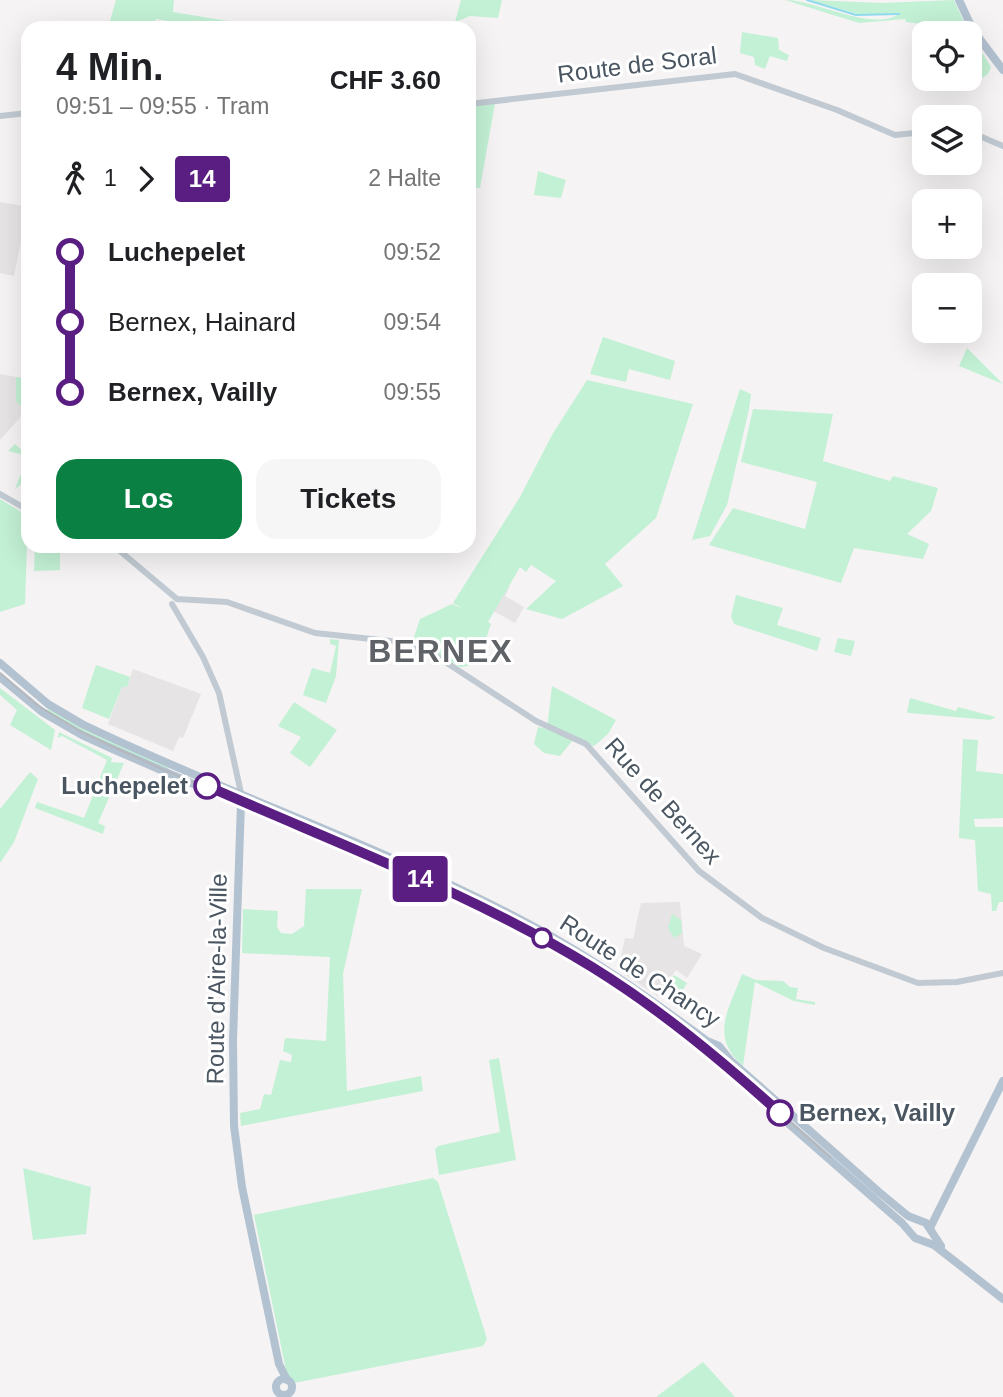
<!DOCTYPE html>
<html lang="de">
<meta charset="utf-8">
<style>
:root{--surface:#fff;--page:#f6f6f6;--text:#202124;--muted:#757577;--accent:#0b8043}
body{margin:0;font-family:Helvetica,sans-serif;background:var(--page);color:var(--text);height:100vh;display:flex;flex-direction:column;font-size:26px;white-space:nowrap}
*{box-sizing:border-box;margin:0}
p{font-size:23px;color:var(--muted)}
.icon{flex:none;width:38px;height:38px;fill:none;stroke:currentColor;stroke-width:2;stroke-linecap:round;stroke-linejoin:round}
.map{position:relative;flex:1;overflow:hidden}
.sheet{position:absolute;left:21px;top:21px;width:455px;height:532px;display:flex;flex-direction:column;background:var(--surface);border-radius:21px;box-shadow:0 7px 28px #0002}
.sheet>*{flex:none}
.badge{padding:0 14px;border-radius:5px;font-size:24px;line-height:46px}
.fabs{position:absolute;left:912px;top:21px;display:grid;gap:14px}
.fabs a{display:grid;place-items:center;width:70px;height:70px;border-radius:14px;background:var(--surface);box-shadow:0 7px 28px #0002;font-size:35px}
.map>.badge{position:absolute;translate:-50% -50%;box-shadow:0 0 0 4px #fff}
.legs{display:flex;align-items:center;gap:10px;height:77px;padding:0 35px;font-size:23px}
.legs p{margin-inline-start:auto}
.headline{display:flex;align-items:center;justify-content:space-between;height:119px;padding:0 35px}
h1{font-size:38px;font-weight:700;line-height:52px}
.cta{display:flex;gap:14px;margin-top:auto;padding:14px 35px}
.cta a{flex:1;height:80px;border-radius:21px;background:var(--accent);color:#fff;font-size:28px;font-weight:700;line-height:80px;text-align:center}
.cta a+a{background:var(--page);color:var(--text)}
ul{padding:0 35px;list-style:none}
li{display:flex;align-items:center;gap:24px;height:70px;font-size:26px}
li i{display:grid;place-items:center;width:10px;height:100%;margin:0 9px;background:currentColor}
li i::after{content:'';width:18px;height:18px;margin:-9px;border:5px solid;border-radius:50%;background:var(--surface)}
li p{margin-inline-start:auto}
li:first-child i{background:linear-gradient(#0000 50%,currentColor 0)}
li:last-child i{background:linear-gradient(currentColor 50%,#0000 0)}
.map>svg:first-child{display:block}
.education{fill:#e6e4e5}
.green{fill:#c3f1d5}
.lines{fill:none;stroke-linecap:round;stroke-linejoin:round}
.stream{stroke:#90daee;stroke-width:2}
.minor{stroke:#c1cad2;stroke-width:6}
.major{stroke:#b3c2d1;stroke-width:8}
.tram{stroke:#b5b8bd;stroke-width:2}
.line-1-casing{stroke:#fff;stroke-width:16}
.line-1{stroke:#5a1e82;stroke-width:10}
.stop-1-dot{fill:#fff;stroke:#5a1e82;stroke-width:3.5}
.labels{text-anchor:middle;stroke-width:6;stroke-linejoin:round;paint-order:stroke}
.street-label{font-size:24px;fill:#4a5661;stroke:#fff}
.stop-label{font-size:24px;font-weight:bold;fill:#4a5661;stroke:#fff;text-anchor:end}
.district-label{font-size:32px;font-weight:bold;letter-spacing:2px;fill:#5f6368;stroke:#fff}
</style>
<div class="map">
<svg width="1003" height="1397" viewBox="0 0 1003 1397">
<rect width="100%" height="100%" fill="#f5f3f3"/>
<path class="education" d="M 0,202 L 28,207 L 14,276 L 0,273 Z
M 0,374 L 28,379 L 28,413 L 25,412 L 0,440 Z
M 503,582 L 510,586 L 505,596 L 524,607 L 515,623 L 488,608 Z
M 133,669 L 201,694 L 183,738 L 179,737 L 173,751 L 108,724 L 122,687 L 127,687 Z
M 680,902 L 684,946 L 702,954 L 687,978 L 676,970 L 659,997 L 618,970 L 625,938 L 633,939 L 641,903 Z"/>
<path class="green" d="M 116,0 L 174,0 L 173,12 L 270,28 L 201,28 L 156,19 L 153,28 L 108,28 Z
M 461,0 L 502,0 L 498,18 L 470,16 L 455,22 Z
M 785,0 C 817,0 871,32 899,14 L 857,14 L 810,0 L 882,3 L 954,0 L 964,22 L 956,26 L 961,29 L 906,22 L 905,19 L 859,23 Z
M 742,32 L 778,38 L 779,50 L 789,55 L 787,61 L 770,56 L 765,69 L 755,65 L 754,57 L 740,53 Z
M 975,54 L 983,54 L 991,67 L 988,74 L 982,78 L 974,74 Z
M 495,103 L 480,188 L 469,187 L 469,106 Z
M 538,171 L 566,180 L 561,198 L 534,195 Z
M 603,337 L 675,361 L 670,380 L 629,369 L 626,382 L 590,374 Z
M 967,348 L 1003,384 L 959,366 Z
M 16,377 L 28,379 L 28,413 L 16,401 Z
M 587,380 L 693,404 L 656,518 L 605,564 L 623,586 L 562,619 L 526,609 L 556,581 L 531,565 L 526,572 L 520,567 L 488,622 L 491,624 C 485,640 480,668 460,667 L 413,640 L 420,619 L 452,604 L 464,609 L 453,603 L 520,497 L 552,435 Z
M 740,389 L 751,394 L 749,409 L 727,505 L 710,536 L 692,540 Z
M 753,409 L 833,414 L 823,461 L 890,481 L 893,476 L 938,488 L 931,511 L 907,534 L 929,544 L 923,559 L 854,548 L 841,583 L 709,545 L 733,508 L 805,529 L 817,482 L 741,462 Z
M 15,444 L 28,456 L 28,479 L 15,489 L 26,460 L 20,454 L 8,451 Z
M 0,499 L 28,516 L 25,604 L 0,612 Z
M 35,546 L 60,546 L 60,570 L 34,571 Z
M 736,595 L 783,608 L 777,625 L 821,638 L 817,651 L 734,624 L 731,616 Z
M 838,638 L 855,641 L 851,656 L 834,652 Z
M 330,639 L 339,640 L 336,676 L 326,703 L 303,695 L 312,668 L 330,673 L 336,646 L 330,644 Z
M 96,665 L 130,677 L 127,687 L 122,687 L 109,719 L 82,708 Z
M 552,686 L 616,720 L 608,734 L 594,746 L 572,741 L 560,756 L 544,753 L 534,744 L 538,727 L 547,729 Z
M 0,688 L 55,730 L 51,750 L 10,725 L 17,710 L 0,695 Z
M 910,698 L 956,711 L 958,707 L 996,717 L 990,720 L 909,713 L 907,712 Z
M 294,702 L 337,730 L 310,767 L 290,753 L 301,737 L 278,726 Z
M 49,707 L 170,765 L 168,771 L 87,736 L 46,712 Z
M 59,732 L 112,758 L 111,762 L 124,763 L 98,823 L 105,826 L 103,834 L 35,808 L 37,802 L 84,818 L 107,760 L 62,736 L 58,738 Z
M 963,739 L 978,740 L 976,771 L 1003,774 L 1003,818 L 974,819 L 975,827 L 1003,827 L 1003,902 L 999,902 L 996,911 L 992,911 L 991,894 L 978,891 L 975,840 L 959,838 Z
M 30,772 L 38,779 L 14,842 L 0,863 L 0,809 Z
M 306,889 L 362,889 L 343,974 L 347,1091 L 421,1076 L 423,1091 L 241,1126 L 240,1113 L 260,1109 L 264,1094 L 271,1095 L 280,1060 L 291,1062 L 292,1055 L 283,1051 L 285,1038 L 326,1041 L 330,957 L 242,953 L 243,909 L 278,911 L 277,927 L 281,933 L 292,934 L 304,926 Z
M 672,914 L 681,920 L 682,933 L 674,938 L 668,928 Z
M 742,974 L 756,980 L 783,981 L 790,987 L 798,988 L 796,999 L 815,1002 L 815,1005 L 794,1001 L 755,982 L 743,1066 C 709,1036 729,1010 742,974 Z
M 674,975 L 687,983 L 676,1001 L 663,992 Z
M 499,1058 L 516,1160 L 439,1175 L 435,1149 L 438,1146 L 500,1132 L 489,1060 Z
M 23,1168 L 91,1187 L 86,1234 L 33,1240 Z
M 433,1178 L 438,1182 L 487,1339 L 483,1346 L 294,1383 L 287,1375 L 254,1215 Z
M 703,1362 L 735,1397 L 656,1397 Z"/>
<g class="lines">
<path class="stream" d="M 807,0 L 856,15 L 899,14"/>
<path class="minor" d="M 469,104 L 735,74 L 837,110 L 895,135 L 924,132
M 0,116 L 28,113
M 970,132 L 1003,146
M 0,494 L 28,510
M 114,546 L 177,599
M 177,599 L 227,602 L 315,633 L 400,642 L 427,650 L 536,721 L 586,744 L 699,871 L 762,918 L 824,948 L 918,983 L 957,982 L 1003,973
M 172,604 L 203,657 L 219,693 L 241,793"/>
<path class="major" d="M 959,0 L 973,30 L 1003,70
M 0,663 L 48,704 L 82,724 C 229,795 385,847 529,924 C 593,958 649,998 707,1041 L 719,1046 L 731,1061 L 879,1192 L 908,1216 L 926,1223 L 941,1246
M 0,677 L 42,712 L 82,735 C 239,808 406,864 557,949 C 600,974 642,1001 681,1032 C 700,1047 714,1062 733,1075 L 902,1223 L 915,1238 L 934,1245 L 1003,1299
M 241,803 L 233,1040 L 234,1126 L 242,1187 L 279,1364 L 287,1380
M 930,1228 L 1003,1081
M276 1387a8 8 0 1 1 16 0a8 8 0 1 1-16 0Z"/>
<path class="tram" d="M 0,673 L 37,705 L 78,730 C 242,811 419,865 577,958 C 670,1013 749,1086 830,1157"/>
</g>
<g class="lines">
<defs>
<path id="line-1" d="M 207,786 C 336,843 471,893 592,967 C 660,1009 721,1060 780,1113"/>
</defs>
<use href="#line-1" class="line-1-casing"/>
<use href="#line-1" class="line-1"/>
</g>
<g class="stop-1-dot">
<circle cx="207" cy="786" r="12"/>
<circle cx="542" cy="938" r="9"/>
<circle cx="780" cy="1113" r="12"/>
</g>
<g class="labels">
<g class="street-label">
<text transform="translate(637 65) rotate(-7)" y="8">Route de Soral</text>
<text transform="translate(663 801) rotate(48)" y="8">Rue de Bernex</text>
<text transform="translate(640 971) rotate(33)" y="8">Route de Chancy</text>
<text transform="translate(217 979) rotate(-89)" y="8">Route d'Aire-la-Ville</text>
</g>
<g class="stop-label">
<text x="188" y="794">Luchepelet</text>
<text x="799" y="1121" text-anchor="start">Bernex, Vailly</text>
</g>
<g class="district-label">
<text x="441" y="662">BERNEX</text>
</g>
</g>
</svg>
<div class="fabs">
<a><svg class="icon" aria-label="locate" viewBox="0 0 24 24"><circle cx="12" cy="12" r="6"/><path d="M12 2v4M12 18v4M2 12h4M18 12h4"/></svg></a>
<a><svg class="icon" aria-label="layers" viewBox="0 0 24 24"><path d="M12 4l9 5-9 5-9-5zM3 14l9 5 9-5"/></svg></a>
<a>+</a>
<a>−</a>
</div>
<b class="badge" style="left:420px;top:879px;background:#5a1e82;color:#fff">14</b>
<section class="sheet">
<div class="headline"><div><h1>4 Min.</h1><p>09:51 – 09:55 · Tram</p></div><b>CHF 3.60</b></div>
<div class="legs"><svg class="icon" aria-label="walk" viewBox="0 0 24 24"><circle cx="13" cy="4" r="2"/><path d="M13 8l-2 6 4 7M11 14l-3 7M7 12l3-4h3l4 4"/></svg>1<svg class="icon" aria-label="forward" viewBox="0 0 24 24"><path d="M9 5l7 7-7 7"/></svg><b class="badge" style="background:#5a1e82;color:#fff">14</b><p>2 Halte</p></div>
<ul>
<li><i style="color:#5a1e82"></i><b>Luchepelet</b><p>09:52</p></li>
<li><i style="color:#5a1e82"></i><span>Bernex, Hainard</span><p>09:54</p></li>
<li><i style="color:#5a1e82"></i><b>Bernex, Vailly</b><p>09:55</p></li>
</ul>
<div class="cta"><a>Los</a><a>Tickets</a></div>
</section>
</div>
